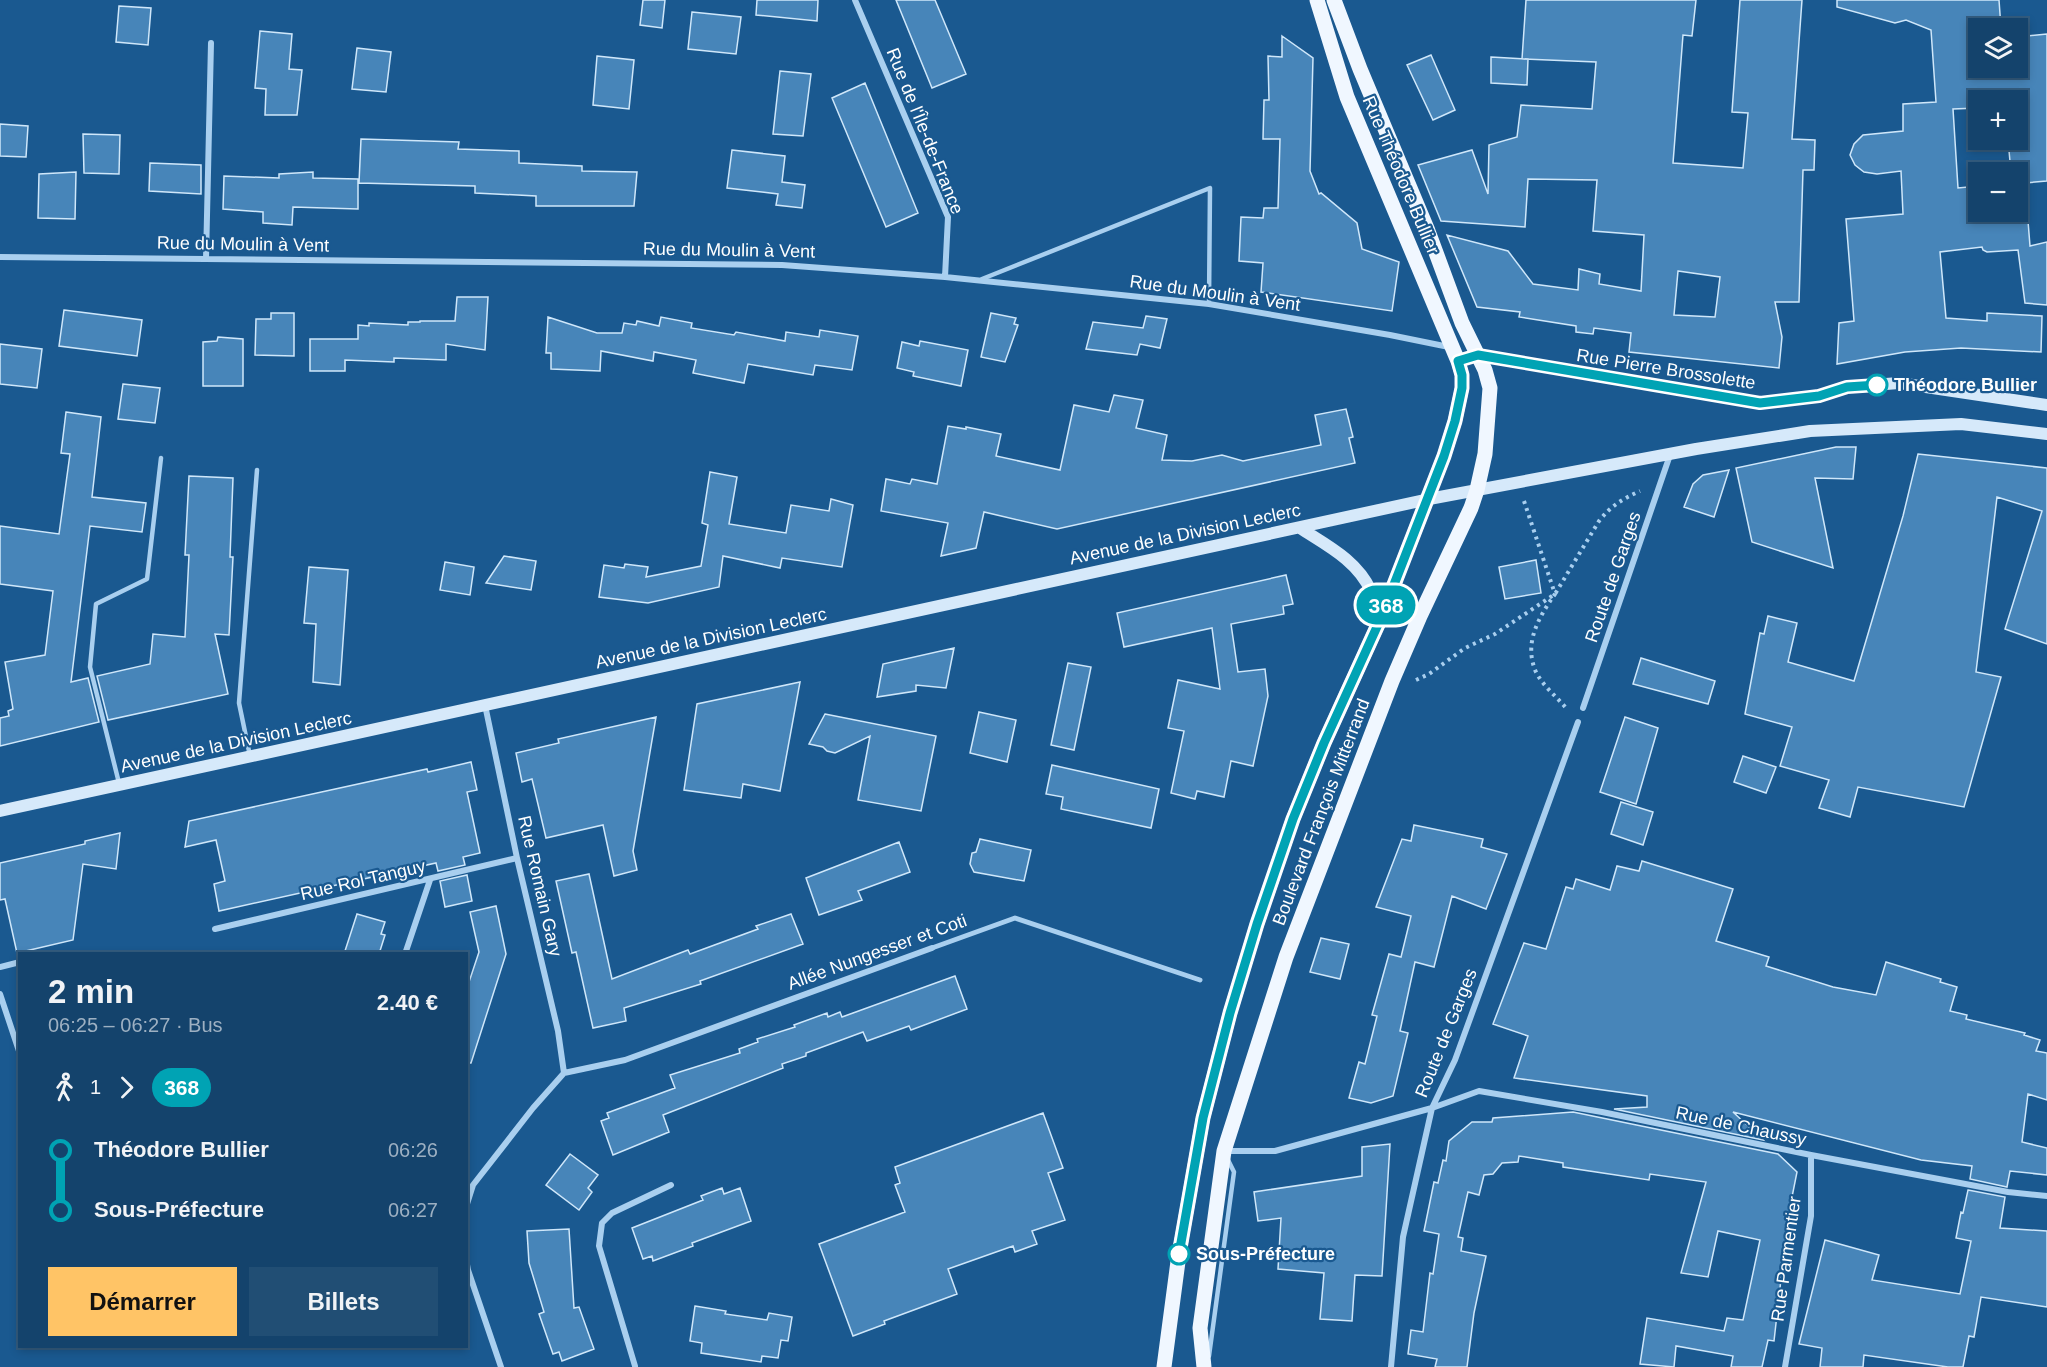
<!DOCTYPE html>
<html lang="fr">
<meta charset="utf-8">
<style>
:root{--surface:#14436c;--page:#214e74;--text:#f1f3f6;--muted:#9db0c2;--line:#335c7f;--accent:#ffc466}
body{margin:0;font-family:Helvetica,sans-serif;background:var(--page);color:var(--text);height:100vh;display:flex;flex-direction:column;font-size:22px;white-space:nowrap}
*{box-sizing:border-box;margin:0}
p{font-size:20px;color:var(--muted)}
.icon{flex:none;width:33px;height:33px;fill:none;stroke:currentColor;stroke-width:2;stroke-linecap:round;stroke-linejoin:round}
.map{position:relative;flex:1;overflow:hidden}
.side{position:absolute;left:18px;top:952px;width:450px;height:396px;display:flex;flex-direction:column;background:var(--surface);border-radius:0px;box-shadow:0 3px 9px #0003,0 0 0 2px var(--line)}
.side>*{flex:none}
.badge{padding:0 12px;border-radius:20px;font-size:21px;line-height:39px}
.controls{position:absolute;left:1968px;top:18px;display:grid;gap:12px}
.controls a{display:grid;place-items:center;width:60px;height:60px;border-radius:0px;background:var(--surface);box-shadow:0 3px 9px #0003,0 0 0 2px var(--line);font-size:30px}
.map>.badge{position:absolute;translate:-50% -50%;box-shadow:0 0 0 3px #fff}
.legs{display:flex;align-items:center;gap:9px;height:66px;padding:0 30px;font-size:20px}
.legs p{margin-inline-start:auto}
.headline{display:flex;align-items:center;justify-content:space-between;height:102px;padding:0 30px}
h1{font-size:33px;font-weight:700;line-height:45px}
.primary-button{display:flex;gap:12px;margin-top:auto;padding:12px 30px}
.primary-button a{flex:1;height:69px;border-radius:0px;background:var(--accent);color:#111;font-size:24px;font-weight:700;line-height:69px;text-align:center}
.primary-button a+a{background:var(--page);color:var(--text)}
ul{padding:0 30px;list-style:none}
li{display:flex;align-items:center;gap:21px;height:60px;font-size:22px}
li i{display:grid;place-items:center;width:9px;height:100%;margin:0 8px;background:currentColor}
li i::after{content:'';width:15px;height:15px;margin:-8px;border:4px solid;border-radius:50%;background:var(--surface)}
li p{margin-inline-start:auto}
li:first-child i{background:linear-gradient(#0000 50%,currentColor 0)}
li:last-child i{background:linear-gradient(currentColor 50%,#0000 0)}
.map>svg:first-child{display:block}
.building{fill:#4785b9;stroke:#cfe7fa;stroke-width:1.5;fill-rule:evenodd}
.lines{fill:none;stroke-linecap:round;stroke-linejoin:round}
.path{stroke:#a9cfef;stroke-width:4;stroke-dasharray:3 4.5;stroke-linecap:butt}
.service{stroke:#a9cfef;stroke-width:4.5}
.pedestrian{stroke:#a9cfef;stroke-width:5}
.minor{stroke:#a9cfef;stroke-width:6}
.secondary{stroke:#d6e9fa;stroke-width:12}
.primary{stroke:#f0f7ff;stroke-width:15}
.line-1-casing{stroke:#fff;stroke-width:14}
.line-1{stroke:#00a3b4;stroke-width:9}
.stop-1-dot{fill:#fff;stroke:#00a3b4;stroke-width:3}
.labels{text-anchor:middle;stroke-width:4.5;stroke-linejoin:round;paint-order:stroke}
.street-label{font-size:18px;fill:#fff;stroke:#1a5990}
.stop-label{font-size:18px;font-weight:bold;fill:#fff;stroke:#1a5990;text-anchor:start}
</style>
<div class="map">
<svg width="2047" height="1367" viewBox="0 0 2047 1367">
<rect width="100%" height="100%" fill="#1a5990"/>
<path class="building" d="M 643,0 L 665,0 L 662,28 L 640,25 Z
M 757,0 L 818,0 L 817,21 L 756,15 Z
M 896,0 L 935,0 L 966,74 L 932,88 Z
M 1526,0 L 1696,0 L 1692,36 L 1683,35 L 1673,163 L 1743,168 L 1748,113 L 1732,112 L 1740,0 L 1802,0 L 1792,139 L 1815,140 L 1814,170 L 1803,170 L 1799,302 L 1775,302 L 1782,337 L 1779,368 L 1629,352 L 1631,333 L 1594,328 L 1593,334 L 1576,332 L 1576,326 L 1519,317 L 1520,312 L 1477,307 L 1447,235 L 1508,251 L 1533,284 L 1578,290 L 1579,269 L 1600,274 L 1599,284 L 1641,291 L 1644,235 L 1593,231 L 1597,180 L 1528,179 L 1525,227 L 1441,221 L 1418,165 L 1472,150 L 1488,194 L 1489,145 L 1517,137 L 1521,105 L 1592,109 L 1596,62 L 1522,59 ZM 1678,271 L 1720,277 L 1715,317 L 1674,315 Z
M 1837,0 L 1999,0 L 2001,28 L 1978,28 L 1978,68 L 2018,68 L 2018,37 L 2047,34 L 2047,181 L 2025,183 L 2030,246 L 2047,242 L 2047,305 L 2025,303 L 2018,250 L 1987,252 L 1983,250 L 1982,247 L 1940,252 L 1946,318 L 1987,321 L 1987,313 L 2042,316 L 2041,352 L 1961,348 L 1905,352 L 1837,364 L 1839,323 L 1854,321 L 1846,219 L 1903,214 L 1901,171 L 1877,174 L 1864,172 L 1855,165 L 1850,155 L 1854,144 L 1863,135 L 1903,131 L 1903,104 L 1936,102 L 1931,30 L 1906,20 L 1895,23 L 1837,7 ZM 1978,100 L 2018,100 L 2018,140 L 2008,140 L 2011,172 L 2018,172 L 2018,212 L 1978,212 L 1978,186 L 1958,188 L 1953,109 L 1978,108 Z
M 119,6 L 151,8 L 148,45 L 116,42 Z
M 692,12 L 741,17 L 736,54 L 688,49 Z
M 260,31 L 292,34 L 289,69 L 302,70 L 297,115 L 265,115 L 266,89 L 255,88 Z
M 1282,36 L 1313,58 L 1310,171 L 1319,194 L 1321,193 L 1357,223 L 1362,249 L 1399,262 L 1392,311 L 1261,292 L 1263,263 L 1239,261 L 1241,217 L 1263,218 L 1264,208 L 1278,208 L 1280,139 L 1263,139 L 1264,100 L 1269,100 L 1268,56 L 1282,57 Z
M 357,48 L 391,52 L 386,92 L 352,89 Z
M 1431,55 L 1455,110 L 1433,120 L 1407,65 Z
M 597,56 L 634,60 L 629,109 L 593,105 Z
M 1491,57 L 1528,59 L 1527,85 L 1491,83 Z
M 780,71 L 811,74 L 803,136 L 773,134 Z
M 865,83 L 918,213 L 886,227 L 832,98 Z
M 0,124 L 28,126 L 26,157 L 0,156 Z
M 83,134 L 120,135 L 119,174 L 84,173 Z
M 361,139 L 459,142 L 458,149 L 519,151 L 519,163 L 582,166 L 582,171 L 637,172 L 634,206 L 536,206 L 536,196 L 475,193 L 475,186 L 359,183 Z
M 732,150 L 785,156 L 782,182 L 805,185 L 802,208 L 776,205 L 778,194 L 727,188 Z
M 150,163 L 201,165 L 201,194 L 149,191 Z
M 76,172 L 75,219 L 38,218 L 39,174 Z
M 313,172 L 313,178 L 358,179 L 358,209 L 293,207 L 292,225 L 263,223 L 263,212 L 223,209 L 224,176 L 279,178 L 279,174 Z
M 457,297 L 488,297 L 485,350 L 446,344 L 446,360 L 394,358 L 394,362 L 345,360 L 345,371 L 310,371 L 310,339 L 358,339 L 358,325 L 369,326 L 369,323 L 408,325 L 408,322 L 420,322 L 420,321 L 455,321 Z
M 64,310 L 142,320 L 137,356 L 59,346 Z
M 271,313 L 294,313 L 294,356 L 255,355 L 256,319 L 271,319 Z
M 991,313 L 1016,318 L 1014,324 L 1018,325 L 1005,362 L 981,357 Z
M 1146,316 L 1167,319 L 1160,348 L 1140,344 L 1137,355 L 1086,349 L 1093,322 L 1143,328 Z
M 548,317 L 597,333 L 622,333 L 624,323 L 636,325 L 637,321 L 659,326 L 661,317 L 692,323 L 691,328 L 734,335 L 736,332 L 785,341 L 786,332 L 819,337 L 820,330 L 858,336 L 852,370 L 815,365 L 813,375 L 748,364 L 744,383 L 693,373 L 696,360 L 654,352 L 653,361 L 601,351 L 600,371 L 551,369 L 551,353 L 546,353 Z
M 218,337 L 243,339 L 243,386 L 203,386 L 203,342 L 217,341 Z
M 920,341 L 968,350 L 961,386 L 913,376 L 914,372 L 897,368 L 902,342 L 919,346 Z
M 0,344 L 42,349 L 37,388 L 0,384 Z
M 123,384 L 160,388 L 155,423 L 118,419 Z
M 1114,395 L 1143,400 L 1136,428 L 1167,435 L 1162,460 L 1192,461 L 1222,455 L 1243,461 L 1321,445 L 1315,415 L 1346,409 L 1353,437 L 1349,438 L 1355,463 L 1057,529 L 984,512 L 976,548 L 941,556 L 948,523 L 881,511 L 886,479 L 910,484 L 912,479 L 937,484 L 948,426 L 966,429 L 966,427 L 1001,434 L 996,456 L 1060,470 L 1074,405 L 1109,412 Z
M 66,412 L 101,417 L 92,497 L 146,503 L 142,532 L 90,526 L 71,682 L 88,678 L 99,722 L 0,746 L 0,718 L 9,716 L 8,711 L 13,709 L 5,662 L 45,655 L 53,591 L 0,584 L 0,526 L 59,534 L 70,454 L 61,453 Z
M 1836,447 L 1856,447 L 1853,479 L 1815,478 L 1833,568 L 1752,542 L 1736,468 Z
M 1918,454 L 2047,468 L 2047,644 L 2005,629 L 2042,511 L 1997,497 L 1976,672 L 2001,677 L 1964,807 L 1858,787 L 1850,817 L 1819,808 L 1829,780 L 1780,766 L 1792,727 L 1745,714 L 1760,633 L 1764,634 L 1768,616 L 1797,623 L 1788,662 L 1854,681 L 1903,516 Z
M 1729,470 L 1714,517 L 1684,507 L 1693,484 L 1703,475 Z
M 710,472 L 737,477 L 729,524 L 786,533 L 791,505 L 829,511 L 831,499 L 853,505 L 842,567 L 782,558 L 780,568 L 723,556 L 719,587 L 648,603 L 599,597 L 604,565 L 624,568 L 625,564 L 648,567 L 646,577 L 701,566 L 708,525 L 702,523 Z
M 189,476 L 233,478 L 230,557 L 233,557 L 229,635 L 215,634 L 228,694 L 108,720 L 97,676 L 150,664 L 153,634 L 185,637 L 189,555 L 185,555 Z
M 504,556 L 536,561 L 531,590 L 486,583 Z
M 1536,560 L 1541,593 L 1505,599 L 1499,567 Z
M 445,562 L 474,567 L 470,595 L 440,590 Z
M 309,567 L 348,570 L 340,685 L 313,682 L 316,624 L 304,623 Z
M 1286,575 L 1293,604 L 1283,606 L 1284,614 L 1231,624 L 1238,672 L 1265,669 L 1268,696 L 1253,766 L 1231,761 L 1224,797 L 1197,791 L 1195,799 L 1171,793 L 1184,731 L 1168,728 L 1178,680 L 1220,689 L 1212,628 L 1124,647 L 1117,613 Z
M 954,648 L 946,688 L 916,685 L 916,691 L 877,697 L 883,664 Z
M 1641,658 L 1715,681 L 1708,704 L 1633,684 Z
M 1068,663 L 1091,667 L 1074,750 L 1051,745 Z
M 800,682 L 780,791 L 743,784 L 741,798 L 684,790 L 697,704 Z
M 979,712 L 1016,720 L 1007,762 L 970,753 Z
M 825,714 L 936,736 L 921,811 L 858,800 L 870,736 L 835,753 L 827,751 L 823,747 L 809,744 Z
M 656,717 L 633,851 L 637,870 L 614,876 L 603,825 L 546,838 L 532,779 L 522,782 L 516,753 L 559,743 L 558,739 Z
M 1625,717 L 1658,728 L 1636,804 L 1600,792 Z
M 1743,756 L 1776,767 L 1766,793 L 1734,782 Z
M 471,762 L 477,790 L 467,792 L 480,853 L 463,857 L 465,865 L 438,871 L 436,863 L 219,911 L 214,884 L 225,881 L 216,840 L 185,847 L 189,821 L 427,769 L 428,772 Z
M 1052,765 L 1159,789 L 1151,828 L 1061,809 L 1063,797 L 1046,794 Z
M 1621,802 L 1653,812 L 1643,845 L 1611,834 Z
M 1414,825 L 1483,839 L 1481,847 L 1507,854 L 1486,909 L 1452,896 L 1434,967 L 1415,962 L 1400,1031 L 1408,1033 L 1393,1096 L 1371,1103 L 1349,1098 L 1359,1062 L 1365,1064 L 1377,1016 L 1372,1015 L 1389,954 L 1401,957 L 1411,916 L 1376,907 L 1402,839 L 1411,841 Z
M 120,833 L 116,869 L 83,864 L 73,940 L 17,953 L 5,899 L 0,900 L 0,863 L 85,844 L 85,841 Z
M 980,839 L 1031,850 L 1024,881 L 974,872 L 970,864 L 972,853 L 976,852 Z
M 899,842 L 910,872 L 858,891 L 862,900 L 819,915 L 806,878 Z
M 1642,861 L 1733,889 L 1716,941 L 1769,957 L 1766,966 L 1833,987 L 1876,995 L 1886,962 L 1941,979 L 1940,982 L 1957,987 L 1950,1011 L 1967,1015 L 1966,1019 L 2025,1033 L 2024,1035 L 2040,1040 L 2036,1051 L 2047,1053 L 2047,1100 L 2028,1094 L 2022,1142 L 2047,1148 L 2047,1175 L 2010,1171 L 2007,1187 L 1970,1179 L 1972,1166 L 1921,1160 L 1733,1112 L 1763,1140 L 1614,1109 L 1647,1107 L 1647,1096 L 1514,1078 L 1528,1036 L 1493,1024 L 1524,943 L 1546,949 L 1566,887 L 1573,889 L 1576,879 L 1610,890 L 1617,866 L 1639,871 Z
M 589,874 L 612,979 L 688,950 L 690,954 L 758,929 L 756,926 L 791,914 L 803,944 L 700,981 L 701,984 L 624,1008 L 626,1021 L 593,1028 L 576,952 L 572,953 L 556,881 Z
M 467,875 L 472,901 L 445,907 L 440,881 Z
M 496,906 L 506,954 L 471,1063 L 466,1063 L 466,991 L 479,952 L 470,912 Z
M 357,914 L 385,922 L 381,934 L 385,935 L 379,954 L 344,954 Z
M 1321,938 L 1349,944 L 1340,979 L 1310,972 Z
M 955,976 L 967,1009 L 911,1030 L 909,1026 L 867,1041 L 863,1032 L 806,1053 L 806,1056 L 782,1064 L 783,1068 L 663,1115 L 669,1132 L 613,1155 L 601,1121 L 609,1118 L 607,1113 L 675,1088 L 670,1075 L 740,1053 L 739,1049 L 758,1042 L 757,1039 L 795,1027 L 794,1025 L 827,1013 L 828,1017 L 840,1012 L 842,1017 Z
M 1573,1112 L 1778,1154 L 1797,1172 L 1788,1217 L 1774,1341 L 1768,1340 L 1762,1367 L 1731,1367 L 1733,1356 L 1676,1346 L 1674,1367 L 1640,1364 L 1647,1318 L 1724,1331 L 1727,1318 L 1743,1320 L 1760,1240 L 1718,1231 L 1708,1277 L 1681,1273 L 1706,1182 L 1650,1174 L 1649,1180 L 1563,1167 L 1563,1163 L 1519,1156 L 1518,1162 L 1502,1163 L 1493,1174 L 1484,1175 L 1479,1195 L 1468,1192 L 1458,1237 L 1463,1238 L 1461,1251 L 1486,1256 L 1474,1313 L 1467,1367 L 1435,1367 L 1437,1359 L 1408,1354 L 1411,1330 L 1423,1332 L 1430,1273 L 1433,1274 L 1439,1234 L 1424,1231 L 1434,1182 L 1438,1183 L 1443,1160 L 1446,1161 L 1449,1141 L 1472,1122 L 1492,1122 L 1493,1118 Z
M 1043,1113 L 1063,1168 L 1048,1173 L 1065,1220 L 1032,1231 L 1037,1244 L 1015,1252 L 1013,1246 L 948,1269 L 957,1294 L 884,1321 L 885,1324 L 853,1336 L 819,1244 L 905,1212 L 895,1185 L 900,1183 L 895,1167 Z
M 1390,1144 L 1382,1276 L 1355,1275 L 1352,1321 L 1320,1319 L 1324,1273 L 1278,1269 L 1281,1218 L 1258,1221 L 1254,1192 L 1362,1176 L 1362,1147 Z
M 570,1154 L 598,1175 L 588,1188 L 592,1192 L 579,1210 L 546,1185 Z
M 722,1188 L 724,1194 L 740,1188 L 751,1221 L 692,1243 L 693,1246 L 653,1261 L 652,1256 L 643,1259 L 632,1228 L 703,1200 L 701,1196 Z
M 1968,1190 L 2005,1197 L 2000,1228 L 2047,1231 L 2047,1307 L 1981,1297 L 1974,1337 L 1969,1336 L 1963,1367 L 1948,1367 L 1864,1355 L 1863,1367 L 1820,1367 L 1822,1348 L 1799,1344 L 1825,1240 L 1879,1255 L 1872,1280 L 1960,1294 L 1971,1241 L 1956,1238 L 1961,1212 L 1963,1213 Z
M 569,1229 L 574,1308 L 579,1307 L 594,1349 L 562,1361 L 559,1352 L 553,1354 L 539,1314 L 544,1312 L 529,1263 L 527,1231 Z
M 695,1306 L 726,1311 L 725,1314 L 767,1320 L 769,1313 L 792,1317 L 788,1341 L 781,1340 L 778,1358 L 762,1356 L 761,1362 L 701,1353 L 702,1343 L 690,1341 Z"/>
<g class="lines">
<path class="path" d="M 1524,501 L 1555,594 C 1539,617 1523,643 1536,672 C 1543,686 1556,696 1566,708
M 1416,680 L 1429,674 L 1465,648 L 1495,634 L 1555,594 L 1599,521 C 1611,506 1622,499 1640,491"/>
<path class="service" d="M 982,279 L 1210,188 L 1209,304
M 250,756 L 239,703 L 257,470
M 119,783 L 90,667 L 96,604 L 147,579 L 161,458
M 1209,1356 L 1234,1172 L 1228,1160"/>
<path class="pedestrian" d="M 932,948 L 1015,918 L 1200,980"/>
<path class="minor" d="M 855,0 L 948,217 L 945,277
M 0,257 L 782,265 L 945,277 L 1209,304 L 1390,335 L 1449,347
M 206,259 L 211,43
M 485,705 L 517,858 L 558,1031 L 564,1073
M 1583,708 L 1670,455
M 215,929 L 517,858
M 53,954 L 59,953
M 405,954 L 430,880
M 0,967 L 20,962
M 0,994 L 20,1054
M 564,1073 L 625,1060 L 932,948
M 1226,1151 L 1275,1151 L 1432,1108 L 1479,1091 L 1602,1112 L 1811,1155 L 2008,1192 L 2047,1196
M 466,1207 L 473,1185 L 533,1108 L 564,1073
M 466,1259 L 468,1270 L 501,1367
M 635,1366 L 599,1246 L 602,1223 L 612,1213 L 671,1185
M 1391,1367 L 1403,1237 L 1432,1108 L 1455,1060 L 1578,722
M 1785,1367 L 1811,1216 L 1811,1155"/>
<path class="secondary" d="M 1458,361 L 1478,355 L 1760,403 L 1819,396 L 1847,387 L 1899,383 L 2047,405
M 1300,528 C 1326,545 1357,560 1371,591 C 1375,599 1378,609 1381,618
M 0,811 L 1429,499 L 1696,449 L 1810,431 L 1961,424 L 2047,434"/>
<path class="primary" d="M 1164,1367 L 1179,1254 L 1203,1118 L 1230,1013 L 1257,924 L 1293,819 L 1324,743 L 1381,618 L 1444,456 L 1455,421 L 1462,388 L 1462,375 L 1458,361 L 1347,97 L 1317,0
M 1204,1367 L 1200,1328 L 1224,1151 L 1286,957 L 1392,681 L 1420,616 L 1471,508 L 1477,490 L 1485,454 L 1490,388 L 1485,370 L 1462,323 L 1428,231 L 1360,69 L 1334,0"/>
</g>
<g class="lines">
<defs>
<path id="line-1" d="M 1179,1254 L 1203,1118 L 1230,1013 L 1257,924 L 1293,819 L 1324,743 L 1381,618 L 1444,456 L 1455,421 L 1462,388 L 1462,375 L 1458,361 L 1478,355 L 1760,403 L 1819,396 L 1847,387 L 1877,385"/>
</defs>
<use href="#line-1" class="line-1-casing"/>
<use href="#line-1" class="line-1"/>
</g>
<g class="stop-1-dot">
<circle cx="1877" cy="385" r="10"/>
<circle cx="1179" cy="1254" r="10"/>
</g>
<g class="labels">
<g class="street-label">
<text transform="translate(925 131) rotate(68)" y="6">Rue de l'Île-de-France</text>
<text transform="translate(1401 175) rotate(67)" y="6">Rue Théodore Bullier</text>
<text transform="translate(243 244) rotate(1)" y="6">Rue du Moulin à Vent</text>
<text transform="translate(729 250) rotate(1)" y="6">Rue du Moulin à Vent</text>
<text transform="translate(1215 293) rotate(8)" y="6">Rue du Moulin à Vent</text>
<text transform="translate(1666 369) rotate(9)" y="6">Rue Pierre Brossolette</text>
<text transform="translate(1185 534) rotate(-12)" y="6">Avenue de la Division Leclerc</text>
<text transform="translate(1613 577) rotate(-71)" y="6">Route de Garges</text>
<text transform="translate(711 638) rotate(-12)" y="6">Avenue de la Division Leclerc</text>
<text transform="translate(236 742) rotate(-12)" y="6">Avenue de la Division Leclerc</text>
<text transform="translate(1321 812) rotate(-69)" y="6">Boulevard François Mitterrand</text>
<text transform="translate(363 880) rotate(-13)" y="6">Rue Rol Tanguy</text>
<text transform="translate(540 886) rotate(77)" y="6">Rue Romain Gary</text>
<text transform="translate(877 952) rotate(-20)" y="6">Allée Nungesser et Coti</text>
<text transform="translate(1446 1033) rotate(-68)" y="6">Route de Garges</text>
<text transform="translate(1741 1126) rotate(12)" y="6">Rue de Chaussy</text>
<text transform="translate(1786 1259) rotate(-82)" y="6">Rue Parmentier</text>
</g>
<g class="stop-label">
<text x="1894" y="391">Théodore Bullier</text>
<text x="1196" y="1260">Sous-Préfecture</text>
</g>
</g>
</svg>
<div class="controls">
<a><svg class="icon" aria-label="layers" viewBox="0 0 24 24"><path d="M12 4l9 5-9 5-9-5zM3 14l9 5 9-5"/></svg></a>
<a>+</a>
<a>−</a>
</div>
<b class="badge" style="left:1386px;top:605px;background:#00a3b4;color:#fff">368</b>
<section class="side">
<div class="headline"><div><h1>2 min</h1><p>06:25 – 06:27 · Bus</p></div><b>2.40 €</b></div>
<div class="legs"><svg class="icon" aria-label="walk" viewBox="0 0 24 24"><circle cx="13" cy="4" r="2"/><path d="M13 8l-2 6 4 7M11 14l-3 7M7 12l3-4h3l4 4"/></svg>1<svg class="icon" aria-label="forward" viewBox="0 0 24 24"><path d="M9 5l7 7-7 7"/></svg><b class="badge" style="background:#00a3b4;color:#fff">368</b></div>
<ul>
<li><i style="color:#00a3b4"></i><b>Théodore Bullier</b><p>06:26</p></li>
<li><i style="color:#00a3b4"></i><b>Sous-Préfecture</b><p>06:27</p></li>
</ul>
<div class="primary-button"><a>Démarrer</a><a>Billets</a></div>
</section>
</div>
